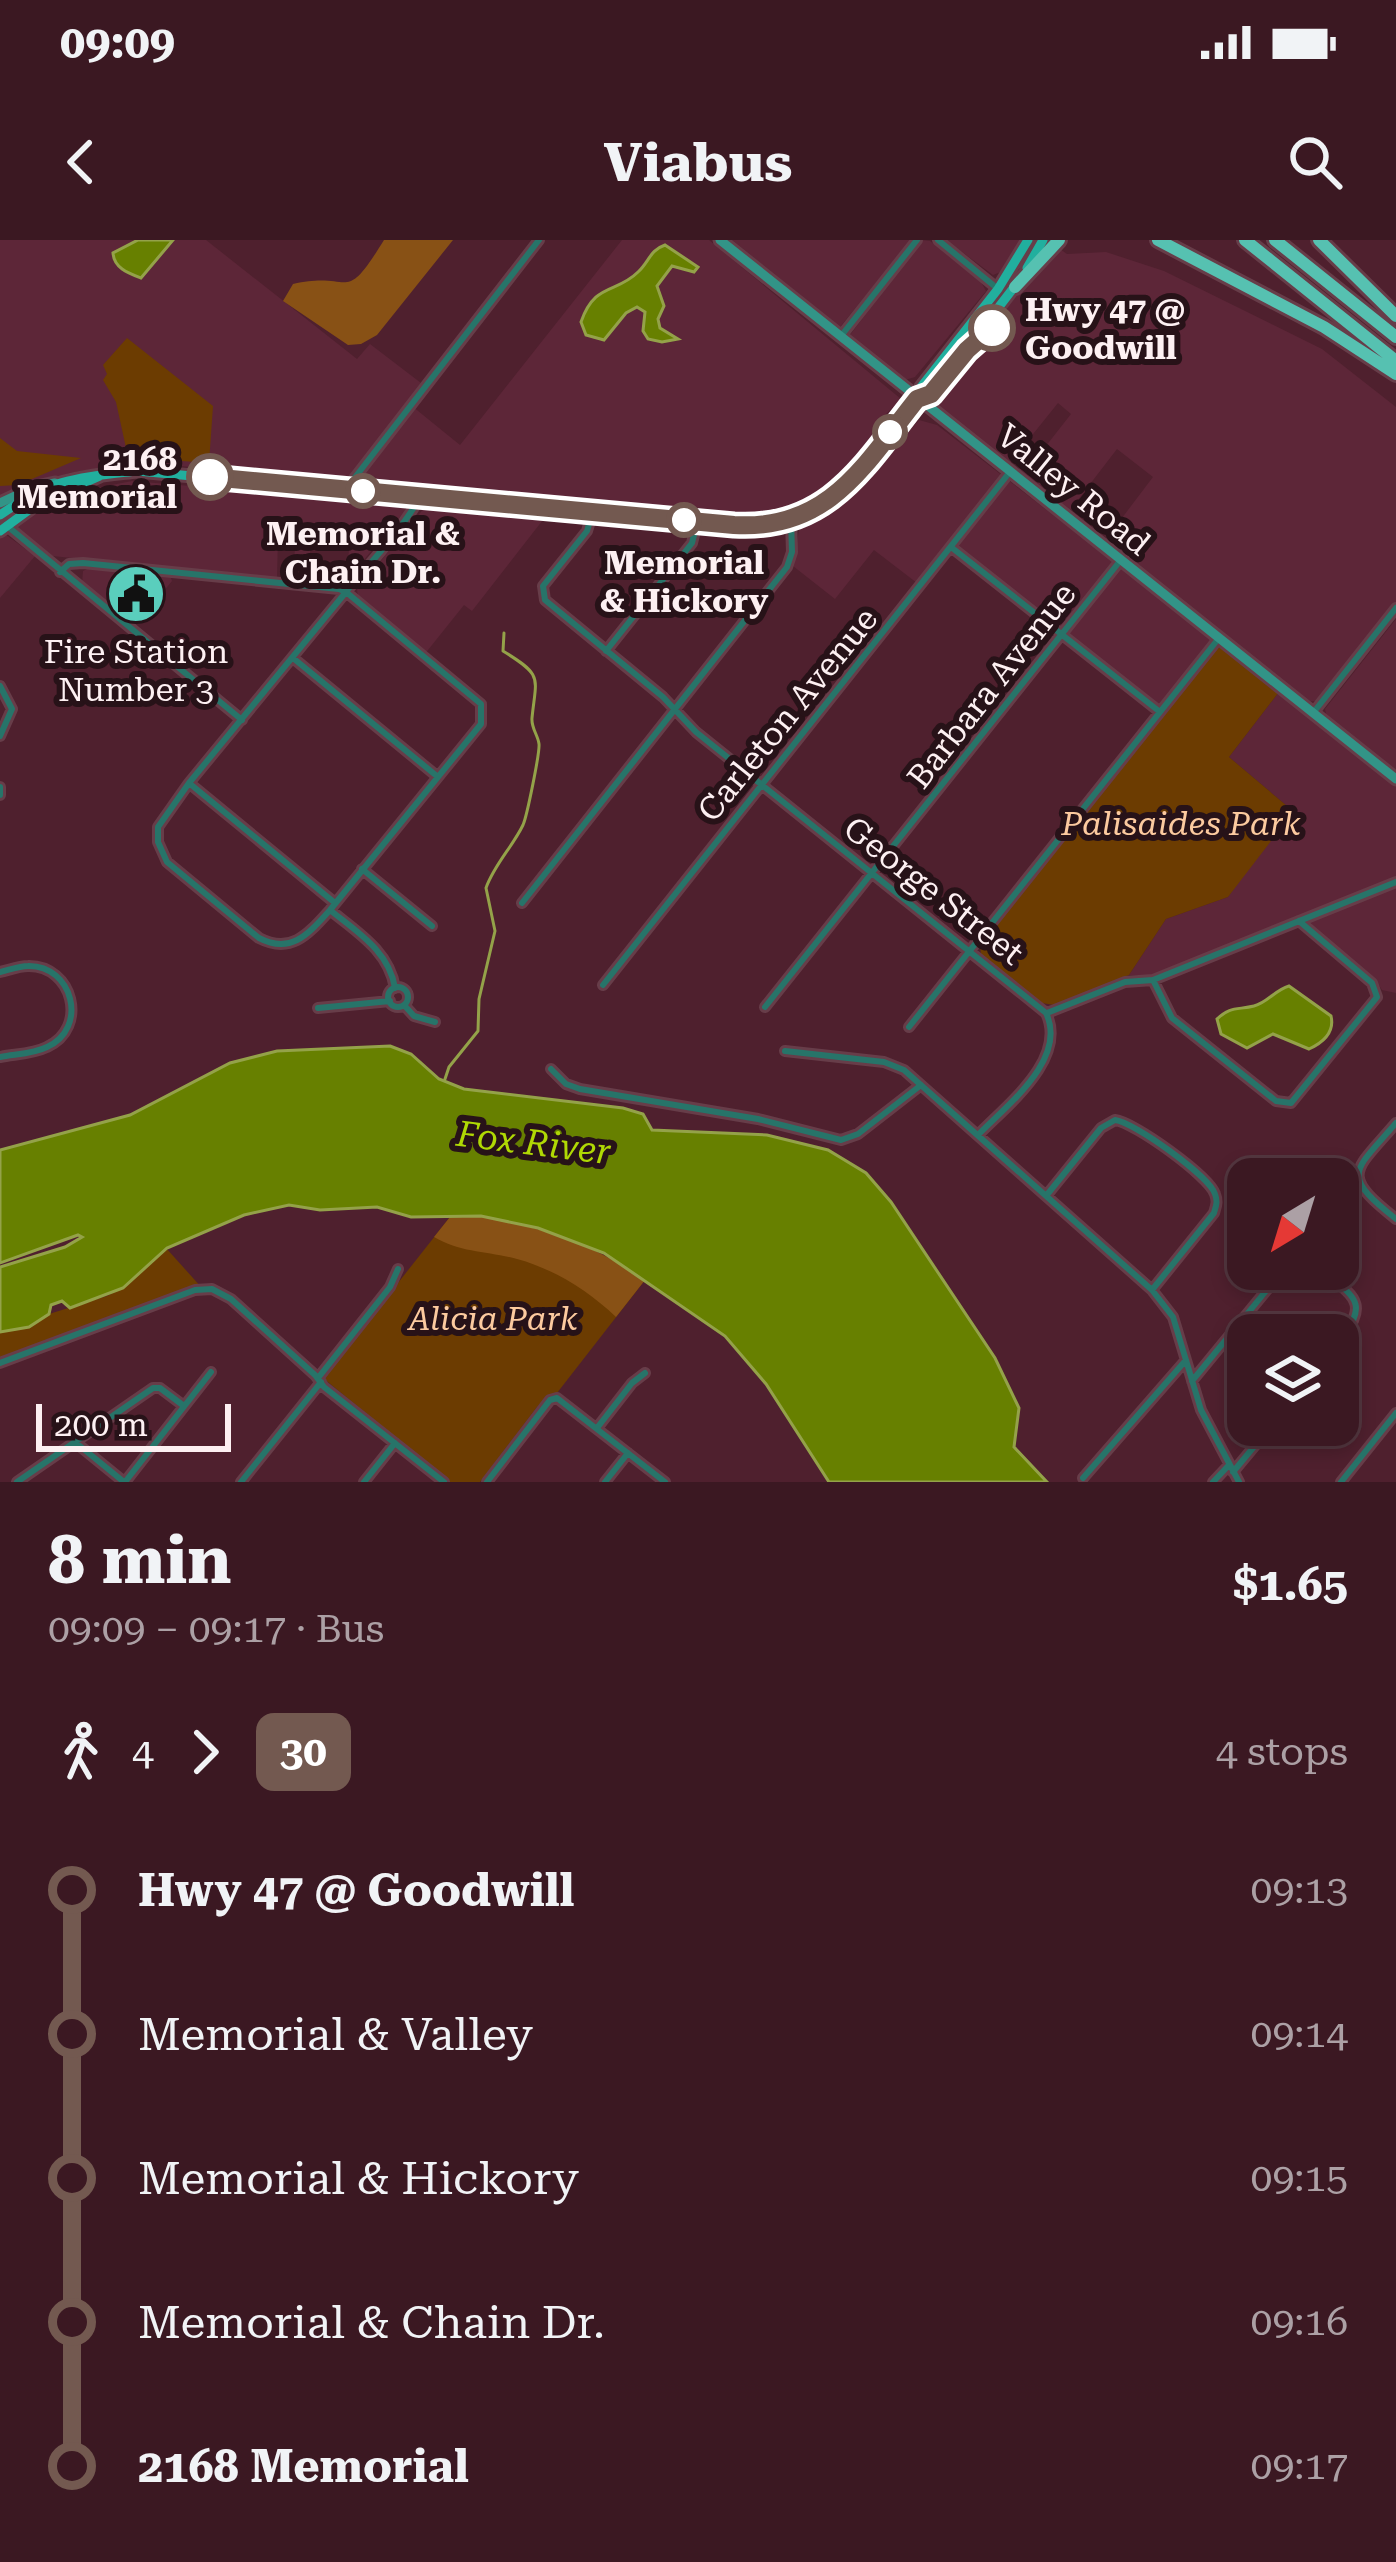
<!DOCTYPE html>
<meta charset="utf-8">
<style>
:root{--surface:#3b1822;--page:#46252f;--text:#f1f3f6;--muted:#aca0a5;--line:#543740}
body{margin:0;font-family:"Roboto Serif",serif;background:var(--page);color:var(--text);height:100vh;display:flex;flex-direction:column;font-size:45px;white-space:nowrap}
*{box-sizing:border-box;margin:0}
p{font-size:39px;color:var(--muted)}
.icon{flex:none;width:66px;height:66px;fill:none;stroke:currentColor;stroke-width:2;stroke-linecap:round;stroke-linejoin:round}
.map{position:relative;height:1242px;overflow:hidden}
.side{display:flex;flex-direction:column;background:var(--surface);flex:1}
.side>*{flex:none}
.badge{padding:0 24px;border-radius:18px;font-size:42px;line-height:78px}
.needle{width:78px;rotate:218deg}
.controls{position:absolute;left:1227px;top:918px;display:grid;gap:24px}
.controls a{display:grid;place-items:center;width:132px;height:132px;border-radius:24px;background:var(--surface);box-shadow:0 6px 18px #0003,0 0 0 3px var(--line);font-size:60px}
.scale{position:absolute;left:36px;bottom:30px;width:195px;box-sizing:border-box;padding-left:12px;border:6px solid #fdf0f2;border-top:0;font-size:33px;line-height:42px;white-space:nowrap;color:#fdf0f2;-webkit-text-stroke:9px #271218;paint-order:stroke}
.map>.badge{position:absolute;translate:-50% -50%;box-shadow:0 0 0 6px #fff}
.legs{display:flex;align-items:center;gap:18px;height:132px;padding:0 48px;font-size:39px}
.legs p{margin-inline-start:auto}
.summary{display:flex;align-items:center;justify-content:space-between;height:204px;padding:0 48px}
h1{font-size:66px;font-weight:700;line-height:90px}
ul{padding:0 48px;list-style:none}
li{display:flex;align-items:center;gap:42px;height:144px;font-size:45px}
li i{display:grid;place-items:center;width:18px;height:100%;margin:0 15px;background:currentColor}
li i::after{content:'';width:30px;height:30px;margin:-15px;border:9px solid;border-radius:50%;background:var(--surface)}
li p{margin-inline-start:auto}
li:first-child i{background:linear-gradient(#0000 50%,currentColor 0)}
li:last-child i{background:linear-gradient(currentColor 50%,#0000 0)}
.status{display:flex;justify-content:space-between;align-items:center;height:84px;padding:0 60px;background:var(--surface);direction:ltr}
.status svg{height:33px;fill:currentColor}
header{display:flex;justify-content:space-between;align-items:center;height:156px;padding:0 48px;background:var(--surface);font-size:54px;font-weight:700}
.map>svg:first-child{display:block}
.built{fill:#5d2638}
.green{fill:#6c3c01}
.forest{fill:#885115}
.water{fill:#678000;stroke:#94a249;stroke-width:3}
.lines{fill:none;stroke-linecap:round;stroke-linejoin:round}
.stream{stroke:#94a249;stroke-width:3}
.street-casing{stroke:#673d49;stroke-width:12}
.secondary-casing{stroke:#673d49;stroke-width:15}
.primary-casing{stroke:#673d49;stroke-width:15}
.highway-casing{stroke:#673d49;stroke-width:18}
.street{stroke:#277469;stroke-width:6}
.secondary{stroke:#329487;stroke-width:9}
.primary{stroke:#21af9e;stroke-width:9}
.highway{stroke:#56c1b1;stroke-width:12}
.line-1-casing{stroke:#fff;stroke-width:27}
.line-1{stroke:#735950;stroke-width:18}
.stop-1-dot{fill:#fff;stroke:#735950;stroke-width:6}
.labels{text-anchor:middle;stroke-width:12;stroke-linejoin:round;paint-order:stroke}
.stop-label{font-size:33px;font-weight:bold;fill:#fdf0f2;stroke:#271218}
.street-label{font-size:33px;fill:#fdf0f2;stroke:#271218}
.poi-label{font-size:33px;fill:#fdf0f2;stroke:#271218}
.park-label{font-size:33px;font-style:italic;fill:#fcca9f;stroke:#271218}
.water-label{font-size:36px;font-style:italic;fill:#b0d804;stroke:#271218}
</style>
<div class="status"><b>09:09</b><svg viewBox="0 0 49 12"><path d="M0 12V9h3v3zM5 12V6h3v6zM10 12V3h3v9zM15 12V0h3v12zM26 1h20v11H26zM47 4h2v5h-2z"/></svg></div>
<header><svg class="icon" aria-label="back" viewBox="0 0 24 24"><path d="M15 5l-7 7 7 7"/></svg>Viabus<svg class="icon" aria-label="search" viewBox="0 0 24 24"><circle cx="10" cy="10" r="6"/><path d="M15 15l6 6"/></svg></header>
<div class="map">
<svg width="1396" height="1242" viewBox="0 0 1396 1242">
<rect width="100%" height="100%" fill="#4f202e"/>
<path class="built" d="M 0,0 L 206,0 L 357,119 L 370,104 L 421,143 L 407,162 L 460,205 L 622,0 L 709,0 L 901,159 L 886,174 L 869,204 L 834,246 L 806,264 L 772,275 L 749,276 L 134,222 L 69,233 L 0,261 Z
M 732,0 L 911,0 L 840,87 Z
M 922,0 L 930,1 L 981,42 L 986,51 L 915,137 L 905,140 L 850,95 Z
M 946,0 L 1021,0 L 1003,31 L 993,35 Z
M 1057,7 L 1067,14 L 1106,12 L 1164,31 L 1322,109 L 1396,167 L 1396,365 L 1392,364 L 1316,461 L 1305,462 L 1103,303 L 1153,237 L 1117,209 L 1067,274 L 1018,230 L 1037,208 L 1042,211 L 1071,174 L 1058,163 L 1009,224 L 937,166 L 937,154 L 986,99 L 999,77 Z
M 919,180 L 937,185 L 1213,399 L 1158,467 L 951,303 L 917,343 L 874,310 L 835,359 L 793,326 L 799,290 L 847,260 Z
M 132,241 L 401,264 L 406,270 L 346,341 L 350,299 L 333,297 L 332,308 L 311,306 L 306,340 L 292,339 L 296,299 L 278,297 L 277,338 L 52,316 L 16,286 L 33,271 L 71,253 Z
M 425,267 L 546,276 L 472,371 L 464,365 L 424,415 L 358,356 L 357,350 Z
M 5,294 L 35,316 L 0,358 L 0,296 Z
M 89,328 L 170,334 L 172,341 L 135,386 L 82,344 L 83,331 Z
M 1396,379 L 1396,533 L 1327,478 L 1325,469 Z
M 1279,452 L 1396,546 L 1396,753 L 1382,750 L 1375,739 L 1315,693 L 1307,673 L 1151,735 L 1129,735 L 1166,679 L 1228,657 L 1287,566 L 1229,517 Z"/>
<path class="green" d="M 127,98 L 213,166 L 209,223 L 128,217 L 116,162 L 103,140 L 107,134 L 103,125 Z
M 0,198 L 17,211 L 81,218 L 18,245 L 0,246 Z
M 1221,407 L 1279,452 L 1229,517 L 1287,566 L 1281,588 L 1228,657 L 1166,679 L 1129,735 L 1054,765 L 1042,763 L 981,715 L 980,705 L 1214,410 Z
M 450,977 L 645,1040 L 557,1153 L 537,1167 L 480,1242 L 450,1242 L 323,1138 Z
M 166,1008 L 202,1048 L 0,1123 L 0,1092 L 29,1087 L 49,1074 L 107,1056 L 123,1048 Z"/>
<path class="forest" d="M 384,0 L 453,0 L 377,95 L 361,104 L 348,105 L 283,61 L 293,44 C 354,30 342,68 384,0 Z
M 481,976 C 546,989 589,1002 645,1040 L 616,1077 C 589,1051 554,1029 517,1019 C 488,1011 461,1013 434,997 L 450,977 Z"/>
<path class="water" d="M 138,0 L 173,0 L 141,38 C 128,33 114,28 113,13 Z
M 665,5 L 698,27 L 694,32 L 672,26 L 657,46 L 664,66 L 658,79 L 660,88 L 678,99 L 662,102 L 648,99 L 643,91 L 645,72 L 637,67 L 626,73 L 604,100 L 586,95 L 581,82 C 595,42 616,54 638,32 C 649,22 650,10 665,5 Z
M 1289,746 L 1331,776 C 1335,793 1322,803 1309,809 L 1273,794 L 1247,808 L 1221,794 L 1217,779 C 1230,766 1238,770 1254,766 C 1267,763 1275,750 1289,746 Z
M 390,806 L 411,814 L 439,839 L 464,849 L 623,868 L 643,874 L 652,890 L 767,895 L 828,910 L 866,933 L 891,962 L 995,1118 L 1019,1168 L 1014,1207 L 1047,1242 L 829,1242 L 766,1144 L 725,1096 L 604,1013 L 538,988 L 481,976 L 411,977 L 377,967 L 320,970 L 289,965 L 244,975 L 167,1008 L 123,1048 L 70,1068 L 62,1061 L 51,1065 L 49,1074 L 29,1087 L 0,1092 L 0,1027 L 65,1007 L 82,997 L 78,995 L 0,1023 L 0,910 L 130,875 L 230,823 L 277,811 Z"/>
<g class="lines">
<path class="stream" d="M 445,839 L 449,827 L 478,791 L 479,759 L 495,691 L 486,648 C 494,625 513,606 523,585 C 527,576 540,512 539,504 C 538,495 531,488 532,478 C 536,437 544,436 503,411 L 504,393"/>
<defs>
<path id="street" d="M 938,0 L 998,49
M 841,96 L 917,0
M 346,249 L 539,0
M 593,271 L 587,291 L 543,346 L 545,360 L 663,457 L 696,492 L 1046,773 C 1068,819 1007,865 978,895
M 6,285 L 242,480
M 951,307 L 1160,472
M 60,332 L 69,324 L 83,323 L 339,349 L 346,352 L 481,464 L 481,484 L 330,670 C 309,693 292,715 259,698 L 167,622 L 158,602 L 158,587 L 189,543 L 346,352 L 349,348 C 374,319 402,289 421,256
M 606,411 L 692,303 L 697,283
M 293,418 L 438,537
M 0,446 L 12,469 L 0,496
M 1313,473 L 1396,368
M 189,543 L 335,663
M 0,547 L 0,555
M 362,629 L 432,686
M 522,663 L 787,327 L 792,312 L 791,280
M 330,670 C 357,692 389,711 395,748
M 0,732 C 9,730 19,726 28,726 C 73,725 89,788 47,807 C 33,814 15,814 0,817
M 1153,740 L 1172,778 L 1276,861 L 1291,863 L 1377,757 L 1372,743 L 1299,681
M 603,745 L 1009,233
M388 757a10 10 0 1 1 20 0a10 10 0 1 1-20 0Z
M 404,765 L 414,776 L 435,782
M 765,767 L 1120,321
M 318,768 L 390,761
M 1047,773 L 1125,742 L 1153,740 L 1396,642
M 909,787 L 1219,398
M 785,811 L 884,822 L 904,830 L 1152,1050 L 1173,1077 L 1201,1170 L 1239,1242
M 551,829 L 566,844 L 580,849 L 758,879 L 841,900 L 858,894 L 921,845
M 1396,883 C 1354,932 1339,934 1396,979
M 1046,956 L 1101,888 L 1115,880 C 1134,882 1209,936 1215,954 C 1218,962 1216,966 1214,973 L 1152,1050
M 1319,1029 C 1355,1057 1371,1062 1338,1103
M 0,1123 L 195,1050 L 212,1049 L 231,1059 L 315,1135 L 324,1147 L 444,1242
M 318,1138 L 390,1047 L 398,1029
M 1192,1141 L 1284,1029
M 597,1188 L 632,1143 L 645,1133
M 75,1202 L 124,1242
M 1233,1232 L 1272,1185
M 1083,1238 L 1186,1120
M 17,1242 L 153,1148 L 160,1148 L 184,1166
M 125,1242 L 211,1132
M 241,1242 L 321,1142
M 364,1242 L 395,1203
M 487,1242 L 550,1160 L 557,1158 L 665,1242
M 605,1242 L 628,1213
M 1213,1242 L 1229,1225
M 1341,1242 L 1396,1173"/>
<path id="secondary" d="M 720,0 L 1396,539
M 0,263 L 32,248 L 55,243"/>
<path id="primary" d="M 1027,28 L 1043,0
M 917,159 L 931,155 L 1018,42
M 0,275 C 54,238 74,238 137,231 L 734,285 C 830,290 864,225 917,159 L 921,147 L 998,49 L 1028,0
M 0,291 L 37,264 L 100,236"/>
<path id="highway" d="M 1158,0 L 1324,87 L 1396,134
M 1245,0 L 1396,121
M 1275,0 L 1396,97
M 1319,0 L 1396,76
M 1015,47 L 1059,0"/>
</defs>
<use href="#street" class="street-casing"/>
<use href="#secondary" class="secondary-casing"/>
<use href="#primary" class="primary-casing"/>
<use href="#highway" class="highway-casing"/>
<use href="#street" class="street"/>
<use href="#secondary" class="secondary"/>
<use href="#primary" class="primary"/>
<use href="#highway" class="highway"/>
</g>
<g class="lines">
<defs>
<path id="line-1" d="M 210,237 L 734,285 C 829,291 865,224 917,159 L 931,154 L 967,110 L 992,88"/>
</defs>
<use href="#line-1" class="line-1-casing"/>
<use href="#line-1" class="line-1"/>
</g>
<defs>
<symbol id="civic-disc" viewBox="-11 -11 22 22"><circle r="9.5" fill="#5acebd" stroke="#271218"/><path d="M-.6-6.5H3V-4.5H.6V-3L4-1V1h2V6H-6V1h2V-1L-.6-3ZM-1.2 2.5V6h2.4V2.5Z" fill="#111"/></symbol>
</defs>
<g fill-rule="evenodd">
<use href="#civic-disc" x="103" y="321" width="66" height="66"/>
</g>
<g class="stop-1-dot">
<circle cx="992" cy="88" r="21"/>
<circle cx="890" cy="192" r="15"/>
<circle cx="210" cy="237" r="21"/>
<circle cx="363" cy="251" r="15"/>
<circle cx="684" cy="280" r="15"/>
</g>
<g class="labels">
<g class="stop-label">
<text x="1025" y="81" text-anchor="start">Hwy 47 @<tspan x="1025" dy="38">Goodwill</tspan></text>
<text x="177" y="230" text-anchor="end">2168<tspan x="177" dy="38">Memorial</tspan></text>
<text x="363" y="305">Memorial &amp;<tspan x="363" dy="38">Chain Dr.</tspan></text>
<text x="684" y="334">Memorial<tspan x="684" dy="38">&amp; Hickory</tspan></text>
</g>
<g class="street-label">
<text transform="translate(1074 249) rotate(39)" y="12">Valley Road</text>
<text transform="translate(991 445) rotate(-52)" y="12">Barbara Avenue</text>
<text transform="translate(787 474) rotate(-51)" y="12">Carleton Avenue</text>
<text transform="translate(934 650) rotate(38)" y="12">George Street</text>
</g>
<g class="poi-label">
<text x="136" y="423">Fire Station<tspan x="136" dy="38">Number 3</tspan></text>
</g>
<g class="park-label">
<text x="1181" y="595">Palisaides Park</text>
<text x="493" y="1090">Alicia Park</text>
</g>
<g class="water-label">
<text transform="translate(534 902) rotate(7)" y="13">Fox River</text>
</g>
</g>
</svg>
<div class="controls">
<a><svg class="needle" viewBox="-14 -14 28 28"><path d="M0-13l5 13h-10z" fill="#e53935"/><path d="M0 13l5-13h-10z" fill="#aca0a5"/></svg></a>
<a><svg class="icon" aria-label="layers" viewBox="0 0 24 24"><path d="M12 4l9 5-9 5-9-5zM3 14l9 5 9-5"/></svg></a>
</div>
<div class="scale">200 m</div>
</div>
<section class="side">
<div class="summary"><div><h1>8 min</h1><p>09:09 – 09:17 · Bus</p></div><b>$1.65</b></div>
<div class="legs"><svg class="icon" aria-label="walk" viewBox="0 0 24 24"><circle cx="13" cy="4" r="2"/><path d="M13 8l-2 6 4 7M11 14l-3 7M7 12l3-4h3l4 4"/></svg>4<svg class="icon" aria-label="forward" viewBox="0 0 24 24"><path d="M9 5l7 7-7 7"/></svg><b class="badge" style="background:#735950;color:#fff">30</b><p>4 stops</p></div>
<ul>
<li><i style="color:#735950"></i><b>Hwy 47 @ Goodwill</b><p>09:13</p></li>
<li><i style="color:#735950"></i><span>Memorial &amp; Valley</span><p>09:14</p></li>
<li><i style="color:#735950"></i><span>Memorial &amp; Hickory</span><p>09:15</p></li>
<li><i style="color:#735950"></i><span>Memorial &amp; Chain Dr.</span><p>09:16</p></li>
<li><i style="color:#735950"></i><b>2168 Memorial</b><p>09:17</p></li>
</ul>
</section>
